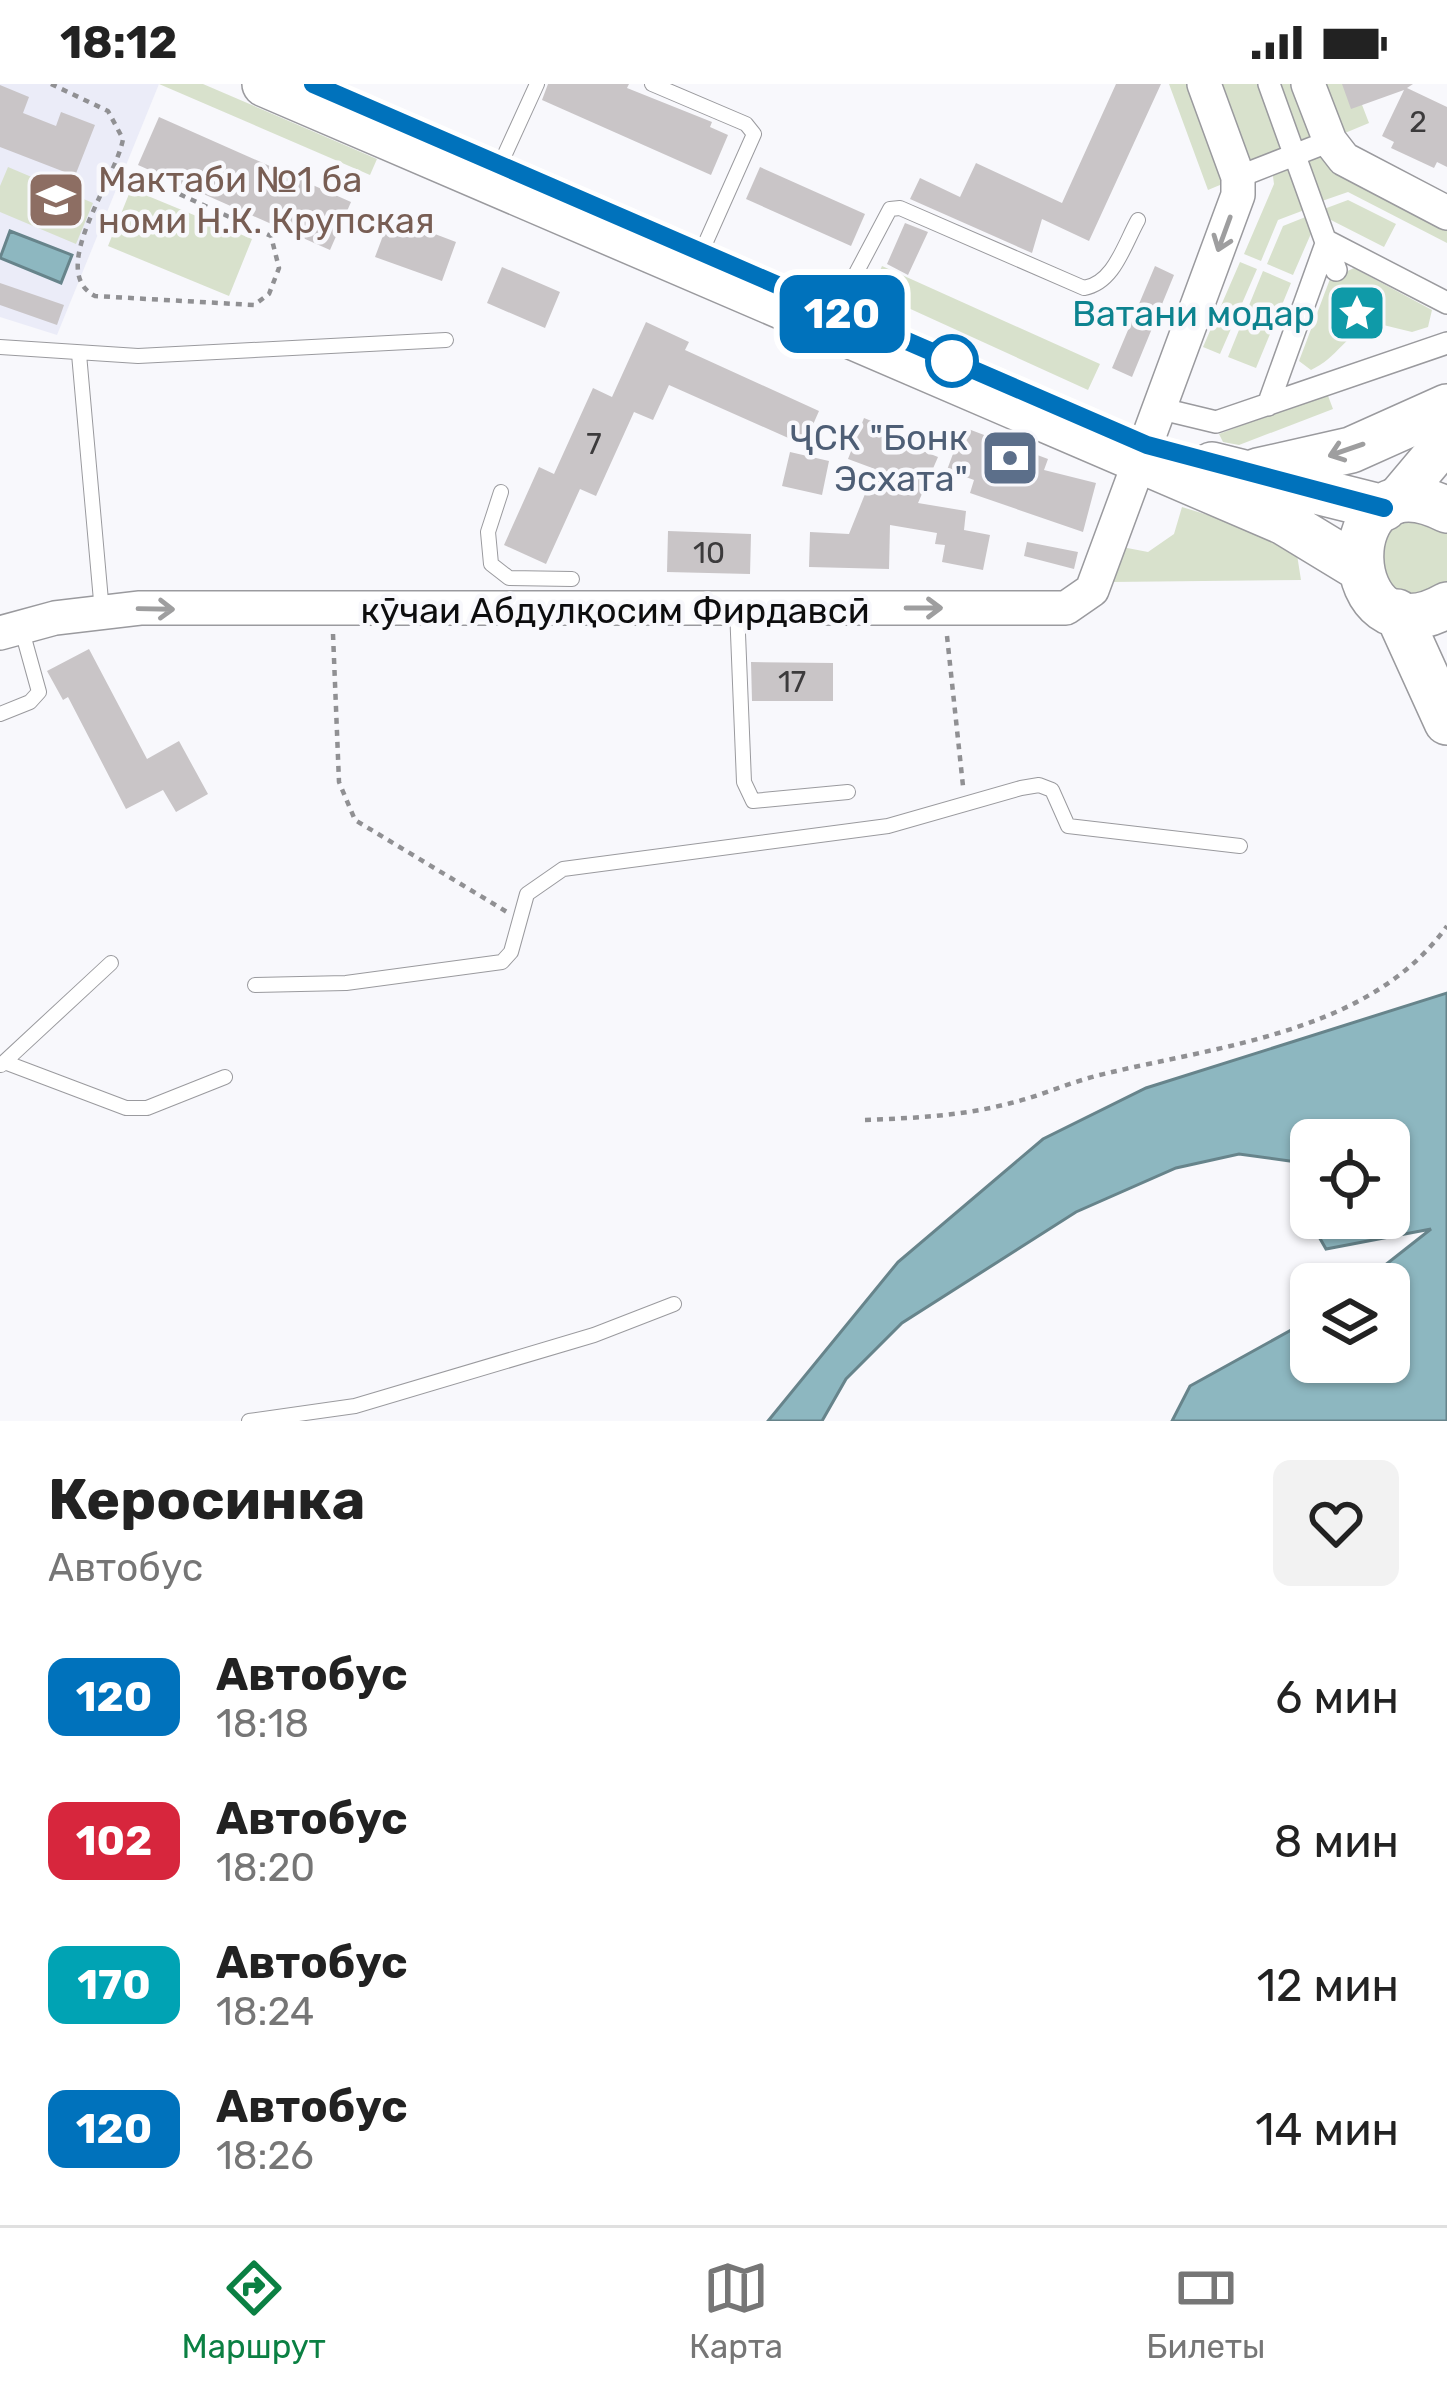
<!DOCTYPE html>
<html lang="ru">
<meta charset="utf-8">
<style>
:root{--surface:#fff;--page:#f2f2f2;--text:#222;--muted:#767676;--line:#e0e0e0;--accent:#0b8043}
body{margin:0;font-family:Rubik,sans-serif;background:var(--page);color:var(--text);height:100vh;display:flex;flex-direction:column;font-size:45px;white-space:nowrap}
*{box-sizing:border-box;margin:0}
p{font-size:39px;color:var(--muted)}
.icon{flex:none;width:66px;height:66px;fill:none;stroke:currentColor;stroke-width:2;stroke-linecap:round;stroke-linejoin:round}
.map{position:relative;height:1337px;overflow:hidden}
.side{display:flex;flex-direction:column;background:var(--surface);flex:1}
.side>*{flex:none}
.badge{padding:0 24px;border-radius:18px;font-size:42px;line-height:78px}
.tools{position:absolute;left:1290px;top:1035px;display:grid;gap:24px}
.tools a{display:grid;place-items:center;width:120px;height:120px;border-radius:18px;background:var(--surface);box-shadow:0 3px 9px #0004;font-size:60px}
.map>.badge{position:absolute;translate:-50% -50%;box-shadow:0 0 0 6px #fff}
.round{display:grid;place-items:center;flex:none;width:126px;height:126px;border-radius:18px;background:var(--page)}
.headline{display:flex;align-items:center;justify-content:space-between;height:204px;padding:0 48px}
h1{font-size:57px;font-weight:700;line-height:90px}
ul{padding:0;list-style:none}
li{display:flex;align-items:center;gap:36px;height:144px;padding:0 48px}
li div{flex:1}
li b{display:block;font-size:45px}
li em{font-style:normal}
li .badge{min-width:132px;font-weight:700;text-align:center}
.status{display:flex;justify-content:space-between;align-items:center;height:84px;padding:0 60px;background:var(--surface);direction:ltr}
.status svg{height:33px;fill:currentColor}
.dock{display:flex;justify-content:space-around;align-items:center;height:168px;border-top:3px solid var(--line);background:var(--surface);font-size:33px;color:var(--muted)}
.dock a{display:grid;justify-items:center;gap:6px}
.dock .active{color:var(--accent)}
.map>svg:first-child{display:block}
.built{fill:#ebecf8}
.green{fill:#d8e1cc}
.water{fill:#8db7c0;stroke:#67848b;stroke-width:3}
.building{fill:#c9c5c7}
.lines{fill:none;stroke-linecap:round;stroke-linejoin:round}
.service-casing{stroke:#9a9a9e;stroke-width:16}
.pedestrian-casing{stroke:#9a9a9e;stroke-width:24}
.tertiary-casing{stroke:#9a9a9e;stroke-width:36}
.primary-casing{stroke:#9a9a9e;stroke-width:45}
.trunk-casing{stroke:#9a9a9e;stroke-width:48}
.path{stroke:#909093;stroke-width:4.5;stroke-dasharray:6 6;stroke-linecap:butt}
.service{stroke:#fff;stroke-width:14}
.pedestrian{stroke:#fff;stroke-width:21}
.tertiary{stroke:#fff;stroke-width:33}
.primary{stroke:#fff;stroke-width:42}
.trunk{stroke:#fff;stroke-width:45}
.oneway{stroke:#9e9e9f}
.line-casing{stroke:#fff;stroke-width:27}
.line{stroke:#0072bc;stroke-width:18}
.stop-dot{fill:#fff;stroke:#0072bc;stroke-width:6}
.labels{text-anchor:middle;stroke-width:9;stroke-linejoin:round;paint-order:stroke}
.number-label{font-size:30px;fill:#3c3b3c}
.education-label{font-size:36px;fill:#785e54;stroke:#f8f8fc;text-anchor:start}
.culture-label{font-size:36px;fill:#0d838f;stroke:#f8f8fc;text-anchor:end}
.service-label{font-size:36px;fill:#4e5e75;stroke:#f8f8fc;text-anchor:end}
.street-label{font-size:36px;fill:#0d0d0e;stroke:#f8f8fc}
</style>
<div class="status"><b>18:12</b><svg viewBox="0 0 49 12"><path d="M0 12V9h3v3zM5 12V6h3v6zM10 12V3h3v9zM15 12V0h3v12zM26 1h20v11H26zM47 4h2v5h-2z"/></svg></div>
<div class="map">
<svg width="1447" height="1337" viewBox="0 0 1447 1337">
<rect width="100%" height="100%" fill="#f8f8fc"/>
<path class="built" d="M 0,0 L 159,0 L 57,251 L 0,233 Z"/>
<path class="green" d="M 159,0 L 203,0 L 377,75 L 370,91 Z
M 1169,0 L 1354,0 L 1369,39 L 1208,106 Z
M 1328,64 L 1447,141 L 1447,159 L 1348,108 L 1322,117 L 1305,72 Z
M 1289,78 L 1307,125 L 1278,136 L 1261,177 L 1244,170 L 1274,100 L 1272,85 Z
M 8,83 L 93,119 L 76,160 L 0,128 L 0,102 Z
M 131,105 L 252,155 L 229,212 L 108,162 Z
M 1348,116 L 1396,140 L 1384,163 L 1327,134 L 1324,125 Z
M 1308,132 L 1313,145 L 1293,191 L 1267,180 L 1283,142 Z
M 1240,178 L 1257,185 L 1220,270 L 1203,263 Z
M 882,182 L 1100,280 L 1088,306 L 871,207 Z
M 1354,184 L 1432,226 L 1428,243 L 1412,248 L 1371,238 C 1347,250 1337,274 1311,286 L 1299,277 L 1330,195 Z
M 1263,187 L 1291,199 L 1256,284 L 1228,273 Z
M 1327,309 L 1333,325 L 1239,361 L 1223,358 L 1219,350 Z
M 1182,423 L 1295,458 L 1301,496 L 1111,498 L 1122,463 L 1148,468 L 1174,450 Z
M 1388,433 L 1447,439 L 1447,507 L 1391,515 L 1368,459 Z"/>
<path class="water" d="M 10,147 L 72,171 L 61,199 L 0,174 Z
M 1447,909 L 1447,1337 L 1172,1337 L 1190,1302 L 1311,1235 L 1311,1278 L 1389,1278 L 1389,1200 L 1361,1200 L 1431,1145 L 1326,1165 L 1306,1130 L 1311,1127 L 1311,1134 L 1389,1134 L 1389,1056 L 1311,1056 L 1311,1080 L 1239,1070 L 1176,1084 L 1076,1128 L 902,1239 L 846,1295 L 822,1337 L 768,1337 L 898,1178 L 1043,1055 L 1146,1004 Z"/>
<path class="building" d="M 548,0 L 629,0 L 627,4 L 712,38 L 710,43 L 728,51 L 711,91 L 542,16 Z
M 1116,0 L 1161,0 L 1089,157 L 1042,135 L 1032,169 L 910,115 L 920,94 L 960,113 L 976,79 L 1062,119 Z
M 1342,0 L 1413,0 L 1407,4 L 1447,23 L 1447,83 L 1437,78 L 1434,84 L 1391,64 L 1394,58 L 1382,52 L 1404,6 L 1351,25 Z
M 0,1 L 29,13 L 23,29 L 56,42 L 61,28 L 95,41 L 75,92 L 0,63 Z
M 159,33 L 351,118 L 330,166 L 138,81 Z
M 760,83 L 865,130 L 851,162 L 746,115 Z
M 390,133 L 456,158 L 442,197 L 375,173 Z
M 905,139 L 928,148 L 908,191 L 887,180 Z
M 1155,182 L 1174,191 L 1132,293 L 1112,284 Z
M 502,183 L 560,208 L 545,244 L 487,219 Z
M 0,199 L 64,221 L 57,241 L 0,221 Z
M 646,238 L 689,258 L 685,266 L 819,327 L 804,361 L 669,301 L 653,336 L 634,328 L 596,412 L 580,405 L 546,480 L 504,461 L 539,383 L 554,390 L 593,304 L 612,313 Z
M 864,334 L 886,343 L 883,351 L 938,373 L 918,419 L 966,427 L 964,446 L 990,451 L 983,486 L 942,478 L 945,461 L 935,460 L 937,449 L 890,441 L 889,485 L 809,483 L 810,448 L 849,450 L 875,385 L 848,375 Z
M 963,343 L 1048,375 L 1044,386 L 1096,399 L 1083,448 L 970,409 L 974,396 L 947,386 Z
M 790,368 L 829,377 L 822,411 L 782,402 Z
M 668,447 L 751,450 L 750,490 L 667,488 Z
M 1027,458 L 1078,468 L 1074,485 L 1024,472 Z
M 89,565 L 147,675 L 179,657 L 208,710 L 176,728 L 163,706 L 126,725 L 68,613 L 63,616 L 47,587 Z
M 751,578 L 833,579 L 833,617 L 752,617 Z"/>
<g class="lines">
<defs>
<path id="service" d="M 652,0 L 746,40 L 754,50 L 701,169
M 500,81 L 537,0
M 836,227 L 890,125 L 900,124 L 1084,204 C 1114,199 1124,161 1138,136
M 0,263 L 138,272 L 446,256
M 79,270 L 102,528
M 501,408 L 488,448 L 491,480 L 509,494 L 572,495
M 737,525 L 744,698 L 753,717 L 848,708
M 0,630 L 30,618 L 39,608 L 21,543
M 255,901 L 346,899 L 502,878 L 511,868 L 527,810 L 563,785 L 888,742 L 1021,704 L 1039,701 L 1052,706 L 1068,742 L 1240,762
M 7,979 L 126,1024 L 147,1024 L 225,993
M 1,981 L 111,879
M 249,1337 L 355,1322 L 594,1251 L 674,1220"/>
<path id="pedestrian" d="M 1269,0 L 1336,186
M 1238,93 L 1330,57
M 1268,321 L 1327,157 L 1447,219
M 1162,325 L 1216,338 L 1447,259"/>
<path id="tertiary" d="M 1308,0 L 1330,57 L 1344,75 L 1447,129
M 0,549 L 55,534 L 140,524 L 1066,524 L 1092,506 L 1238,111 L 1238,93 L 1204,0"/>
<path id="primary" d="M 1394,419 L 1447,356"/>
<path id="trunk" d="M 265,0 L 1284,438 L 1358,483
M 1212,381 L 1384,424
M 1258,387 L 1351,366 L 1447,323
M 1447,426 C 1328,365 1336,584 1447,521
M 1397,528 L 1447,638"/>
</defs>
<use href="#service" class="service-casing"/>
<use href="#pedestrian" class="pedestrian-casing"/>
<use href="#tertiary" class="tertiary-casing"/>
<use href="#primary" class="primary-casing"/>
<use href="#trunk" class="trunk-casing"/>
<path class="path" d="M 51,0 L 108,27 L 123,55 C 116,96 46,187 95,212 L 254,221 L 269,210 L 279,184 L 271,152 L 153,98
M 333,550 L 339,698 L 355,736 L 507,828
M 947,552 L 963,702
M 865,1036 C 914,1034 963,1032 1011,1019 C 1044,1011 1075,996 1108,989 C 1225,961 1372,947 1447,842"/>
<use href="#service" class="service"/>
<use href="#pedestrian" class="pedestrian"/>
<use href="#tertiary" class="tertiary"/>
<use href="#primary" class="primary"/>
<use href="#trunk" class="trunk"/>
</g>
<defs><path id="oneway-shaft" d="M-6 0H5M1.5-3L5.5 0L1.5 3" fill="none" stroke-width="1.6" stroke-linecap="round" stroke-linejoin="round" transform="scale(3)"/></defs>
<g class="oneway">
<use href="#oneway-shaft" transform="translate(1224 150) rotate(110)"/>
<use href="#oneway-shaft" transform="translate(1346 366) rotate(161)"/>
<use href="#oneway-shaft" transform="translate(924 524)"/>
<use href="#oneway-shaft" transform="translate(156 525) rotate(1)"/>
</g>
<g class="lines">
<defs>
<path id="line" d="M 313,0 L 1147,361 L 1384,424"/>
</defs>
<use href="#line" class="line-casing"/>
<use href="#line" class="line"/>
</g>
<defs>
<symbol id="school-square" viewBox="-11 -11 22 22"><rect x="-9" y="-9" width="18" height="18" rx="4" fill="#8d6e63" stroke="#f8f8fc"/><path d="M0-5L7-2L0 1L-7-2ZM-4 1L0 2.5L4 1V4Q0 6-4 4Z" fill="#fff"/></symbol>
<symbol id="sight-square" viewBox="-11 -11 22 22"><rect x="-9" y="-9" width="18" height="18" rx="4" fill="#0f9aa8" stroke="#f8f8fc"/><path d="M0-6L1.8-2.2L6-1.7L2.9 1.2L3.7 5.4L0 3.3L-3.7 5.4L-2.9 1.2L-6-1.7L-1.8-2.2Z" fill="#fff"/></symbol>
<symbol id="bank-square" viewBox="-11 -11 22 22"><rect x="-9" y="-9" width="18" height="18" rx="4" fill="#5c6f8a" stroke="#f8f8fc"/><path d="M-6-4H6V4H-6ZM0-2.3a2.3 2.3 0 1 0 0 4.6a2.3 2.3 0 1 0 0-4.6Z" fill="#fff"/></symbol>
</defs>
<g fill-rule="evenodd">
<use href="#school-square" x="23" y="83" width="66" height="66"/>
<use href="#sight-square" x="1324" y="196" width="66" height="66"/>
<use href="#bank-square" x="977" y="341" width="66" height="66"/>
</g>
<circle class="stop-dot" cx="952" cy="277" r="24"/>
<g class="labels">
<g class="number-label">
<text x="1418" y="48">2</text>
<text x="594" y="370">7</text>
<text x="709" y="479">10</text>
<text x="792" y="608">17</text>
</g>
<g class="education-label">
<text x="98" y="108">Мактаби №1 ба<tspan x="98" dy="41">номи Н.К. Крупская</tspan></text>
</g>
<g class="culture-label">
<text x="1315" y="242">Ватани модар</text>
</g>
<g class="service-label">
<text x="968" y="366">ҶСК "Бонк<tspan x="968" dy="41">Эсхата"</tspan></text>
</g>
<g class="street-label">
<text x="615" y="539">кӯчаи Абдулқосим Фирдавсӣ</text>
</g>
</g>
</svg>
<div class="tools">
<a><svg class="icon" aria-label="locate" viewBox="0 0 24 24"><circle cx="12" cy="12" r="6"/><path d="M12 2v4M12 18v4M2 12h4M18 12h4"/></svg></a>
<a><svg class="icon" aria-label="layers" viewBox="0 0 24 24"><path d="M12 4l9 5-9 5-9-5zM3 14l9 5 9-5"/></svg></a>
</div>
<b class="badge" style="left:842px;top:230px;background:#0072bc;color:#fff">120</b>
</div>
<section class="side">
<div class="headline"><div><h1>Керосинка</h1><p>Автобус</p></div><a class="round"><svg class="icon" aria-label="heart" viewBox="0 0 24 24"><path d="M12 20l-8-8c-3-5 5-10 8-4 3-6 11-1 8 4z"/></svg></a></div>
<ul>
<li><span class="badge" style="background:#0072bc;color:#fff">120</span><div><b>Автобус</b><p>18:18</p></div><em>6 мин</em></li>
<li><span class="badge" style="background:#d7263d;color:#fff">102</span><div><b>Автобус</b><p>18:20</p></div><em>8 мин</em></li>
<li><span class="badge" style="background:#00a3b4;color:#fff">170</span><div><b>Автобус</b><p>18:24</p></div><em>12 мин</em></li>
<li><span class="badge" style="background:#0072bc;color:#fff">120</span><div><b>Автобус</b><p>18:26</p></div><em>14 мин</em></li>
</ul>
</section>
<nav class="dock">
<a class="active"><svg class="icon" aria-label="directions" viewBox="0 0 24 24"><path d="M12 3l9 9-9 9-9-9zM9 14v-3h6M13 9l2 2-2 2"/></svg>Маршрут</a>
<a><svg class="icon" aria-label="map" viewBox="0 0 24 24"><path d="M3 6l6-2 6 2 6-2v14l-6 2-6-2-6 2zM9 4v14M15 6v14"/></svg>Карта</a>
<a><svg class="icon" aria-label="tickets" viewBox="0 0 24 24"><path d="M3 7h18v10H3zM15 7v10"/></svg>Билеты</a>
</nav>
